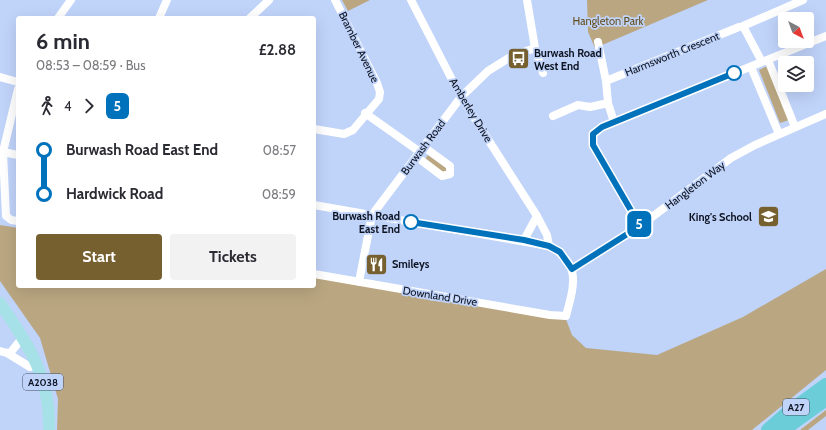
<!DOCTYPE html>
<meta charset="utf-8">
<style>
:root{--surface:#fff;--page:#f2f2f3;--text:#2b2b33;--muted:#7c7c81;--accent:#776030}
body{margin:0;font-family:Cabin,sans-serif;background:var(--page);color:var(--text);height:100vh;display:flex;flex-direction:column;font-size:15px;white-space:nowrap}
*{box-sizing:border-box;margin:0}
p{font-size:13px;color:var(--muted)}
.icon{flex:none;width:22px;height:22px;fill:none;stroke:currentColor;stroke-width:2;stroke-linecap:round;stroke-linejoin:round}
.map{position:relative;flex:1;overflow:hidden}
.drawer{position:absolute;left:16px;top:16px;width:300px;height:272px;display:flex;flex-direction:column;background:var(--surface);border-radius:4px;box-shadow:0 4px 16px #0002}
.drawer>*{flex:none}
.badge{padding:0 8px;border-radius:6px;font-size:14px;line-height:26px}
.needle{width:26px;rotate:139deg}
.tools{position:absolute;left:778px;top:12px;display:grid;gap:8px}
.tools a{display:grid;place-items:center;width:36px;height:36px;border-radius:4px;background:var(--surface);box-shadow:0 4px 16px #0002;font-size:20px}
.map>.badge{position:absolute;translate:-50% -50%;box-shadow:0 0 0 2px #fff}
.legs{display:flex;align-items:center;gap:6px;height:44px;padding:0 20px;font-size:13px}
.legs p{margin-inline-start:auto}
.headline{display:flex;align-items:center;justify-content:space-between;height:68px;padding:0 20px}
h1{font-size:22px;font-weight:700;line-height:30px}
.cta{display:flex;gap:8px;margin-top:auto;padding:8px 20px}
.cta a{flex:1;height:46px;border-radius:4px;background:var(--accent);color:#fff;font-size:16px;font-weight:700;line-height:46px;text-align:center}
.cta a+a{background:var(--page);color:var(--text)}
ul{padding:0 20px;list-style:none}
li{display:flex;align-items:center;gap:14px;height:44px;font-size:15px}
li i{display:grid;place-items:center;width:6px;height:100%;margin:0 5px;background:currentColor}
li i::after{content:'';width:10px;height:10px;margin:-5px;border:3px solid;border-radius:50%;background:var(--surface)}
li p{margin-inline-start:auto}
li:first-child i{background:linear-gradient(#0000 50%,currentColor 0)}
li:last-child i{background:linear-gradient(currentColor 50%,#0000 0)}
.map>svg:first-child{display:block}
.green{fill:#baa782}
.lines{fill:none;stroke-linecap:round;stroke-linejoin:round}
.street{stroke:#fff;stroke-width:8}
.primary{stroke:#a6e1e7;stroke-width:12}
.highway{stroke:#6acdd7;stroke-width:14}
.line-1-casing{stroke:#fff;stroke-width:9}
.line-1{stroke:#0072bc;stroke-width:6}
.stop-1-dot{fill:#fff;stroke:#0072bc;stroke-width:2}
.labels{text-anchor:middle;stroke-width:3.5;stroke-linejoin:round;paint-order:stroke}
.shield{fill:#c0d3f9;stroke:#434d62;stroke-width:1}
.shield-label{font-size:10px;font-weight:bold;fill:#0d1321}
.park-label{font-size:11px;fill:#634d1d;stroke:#c0d3f9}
.street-label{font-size:11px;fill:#0d1321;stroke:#c0d3f9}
.poi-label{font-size:11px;font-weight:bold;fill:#0d1321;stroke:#c0d3f9;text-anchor:start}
.stop-label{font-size:11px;font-weight:bold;fill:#0d1321;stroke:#c0d3f9;text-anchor:end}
</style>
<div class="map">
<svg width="826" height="430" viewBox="0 0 826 430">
<rect width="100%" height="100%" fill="#c0d3f9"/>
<path class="green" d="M 342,0 L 370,0 L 348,11 Z
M 587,0 L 708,0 L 595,48 L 588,32 Z
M 767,66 L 789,120 L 780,123 L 759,70 Z
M 428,155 L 448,169 L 444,173 L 425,159 Z
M 0,225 L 18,228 L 18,286 L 314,286 L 314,275 L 564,314 L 572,335 L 586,348 L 657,355 L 743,317 L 826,269 L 826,370 L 752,430 L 57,430 L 58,399 L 40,338 L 0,281 Z
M 826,410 L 826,416 L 808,430 L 800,430 Z"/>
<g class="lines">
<path class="street" d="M 411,0 L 461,97 L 537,216 L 547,235 L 549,246
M 527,0 L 535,48 L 543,73
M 58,18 L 71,0
M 159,18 L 167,0
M 250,18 L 269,0
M 598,42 L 606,81
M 768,60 L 795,127
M 762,62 L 743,26 L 803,0
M 751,67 L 779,134
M 0,77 L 18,82
M 18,89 L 3,152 L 6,216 L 11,220 L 18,221
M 365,113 L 420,152
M 553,116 L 578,105 L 590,107 L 608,103
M 614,122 L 608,103 L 606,81 L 739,27
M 314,129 L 344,134 L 353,130 L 379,99 L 380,92 L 377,83 L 335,0
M 3,152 L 18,155
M 417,157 L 442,176 L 450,174 L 450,166 L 424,147
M 314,205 L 549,246 C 582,263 574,286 566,316 L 550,315 L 314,274
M 640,226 L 593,145 L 593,134 L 602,127 L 826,36
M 524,240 L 537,216
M 572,269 L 640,226 L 731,158 L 755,145 L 826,114
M 359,282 L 372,215 L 461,97 L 488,71 L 512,56 L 535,48
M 0,351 L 7,353 L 11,352 L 23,337
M 7,353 L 30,367 L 38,366"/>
<path class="primary" d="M 0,303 C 28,345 51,377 49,430"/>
<path class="highway" d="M 768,430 L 784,416 L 826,385
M 783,430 L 826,399"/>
</g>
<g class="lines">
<defs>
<path id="line-1" d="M 411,222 L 524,240 L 549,246 L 560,252 L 572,269 L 640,226 L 593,145 L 593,134 L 602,127 L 734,73"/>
</defs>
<use href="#line-1" class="line-1-casing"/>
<use href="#line-1" class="line-1"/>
</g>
<defs>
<symbol id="bus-square" viewBox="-11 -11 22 22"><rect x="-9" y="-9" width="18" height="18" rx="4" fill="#776030" stroke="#c0d3f9"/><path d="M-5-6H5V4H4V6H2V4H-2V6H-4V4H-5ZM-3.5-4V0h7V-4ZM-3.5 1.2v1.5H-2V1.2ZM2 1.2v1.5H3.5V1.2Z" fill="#fff"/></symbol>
<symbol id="school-square" viewBox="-11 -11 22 22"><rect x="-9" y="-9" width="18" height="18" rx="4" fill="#776030" stroke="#c0d3f9"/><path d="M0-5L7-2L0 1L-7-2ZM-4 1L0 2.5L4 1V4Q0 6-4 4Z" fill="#fff"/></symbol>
<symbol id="restaurant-square" viewBox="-11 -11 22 22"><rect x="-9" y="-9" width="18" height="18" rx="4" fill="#776030" stroke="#c0d3f9"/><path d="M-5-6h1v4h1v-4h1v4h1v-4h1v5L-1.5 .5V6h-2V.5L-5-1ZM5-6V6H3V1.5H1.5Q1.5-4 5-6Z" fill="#fff"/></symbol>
</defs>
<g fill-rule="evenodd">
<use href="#bus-square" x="506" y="46" width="25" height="25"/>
<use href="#school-square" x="756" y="204" width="25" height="25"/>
<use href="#restaurant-square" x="364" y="252" width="25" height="25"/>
</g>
<g class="stop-1-dot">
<circle cx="734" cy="73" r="7"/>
<circle cx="411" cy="222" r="7"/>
</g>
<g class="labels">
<g class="shield">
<rect x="23" y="374" width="40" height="16" rx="3"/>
<rect x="783" y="399" width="26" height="16" rx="3"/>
</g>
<g class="shield-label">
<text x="43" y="386">A2038</text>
<text x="796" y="411">A27</text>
</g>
<g class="park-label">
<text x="608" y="25">Hangleton Park</text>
</g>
<g class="street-label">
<text transform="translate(359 47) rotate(64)" y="4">Bramber Avenue</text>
<text transform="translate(672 54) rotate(-22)" y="4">Harmsworth Crescent</text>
<text transform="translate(471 110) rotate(59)" y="4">Amberley Drive</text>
<text transform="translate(423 147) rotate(-53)" y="4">Burwash Road</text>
<text transform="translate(695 185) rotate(-37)" y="4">Hangleton Way</text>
<text transform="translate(440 296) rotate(9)" y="4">Downland Drive</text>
</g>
<g class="poi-label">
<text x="534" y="57">Burwash Road<tspan x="534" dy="13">West End</tspan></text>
<text x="752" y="221" text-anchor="end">King's School</text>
<text x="392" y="268">Smileys</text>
</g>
<g class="stop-label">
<text x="400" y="220">Burwash Road<tspan x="400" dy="13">East End</tspan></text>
</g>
</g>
</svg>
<div class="tools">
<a><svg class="needle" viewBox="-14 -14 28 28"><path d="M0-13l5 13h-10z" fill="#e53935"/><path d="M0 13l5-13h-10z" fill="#7c7c81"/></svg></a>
<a><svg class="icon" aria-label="layers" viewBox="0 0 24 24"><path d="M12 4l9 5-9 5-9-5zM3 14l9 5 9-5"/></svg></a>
</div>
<b class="badge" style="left:639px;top:224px;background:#0072bc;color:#fff">5</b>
<section class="drawer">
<div class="headline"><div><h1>6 min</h1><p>08:53 – 08:59 · Bus</p></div><b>£2.88</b></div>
<div class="legs"><svg class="icon" aria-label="walk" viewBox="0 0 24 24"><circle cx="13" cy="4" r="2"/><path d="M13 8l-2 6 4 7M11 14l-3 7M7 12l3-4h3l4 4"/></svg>4<svg class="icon" aria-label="forward" viewBox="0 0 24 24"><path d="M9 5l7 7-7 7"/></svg><b class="badge" style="background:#0072bc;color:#fff">5</b></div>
<ul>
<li><i style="color:#0072bc"></i><b>Burwash Road East End</b><p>08:57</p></li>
<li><i style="color:#0072bc"></i><b>Hardwick Road</b><p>08:59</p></li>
</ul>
<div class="cta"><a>Start</a><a>Tickets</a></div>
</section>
</div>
